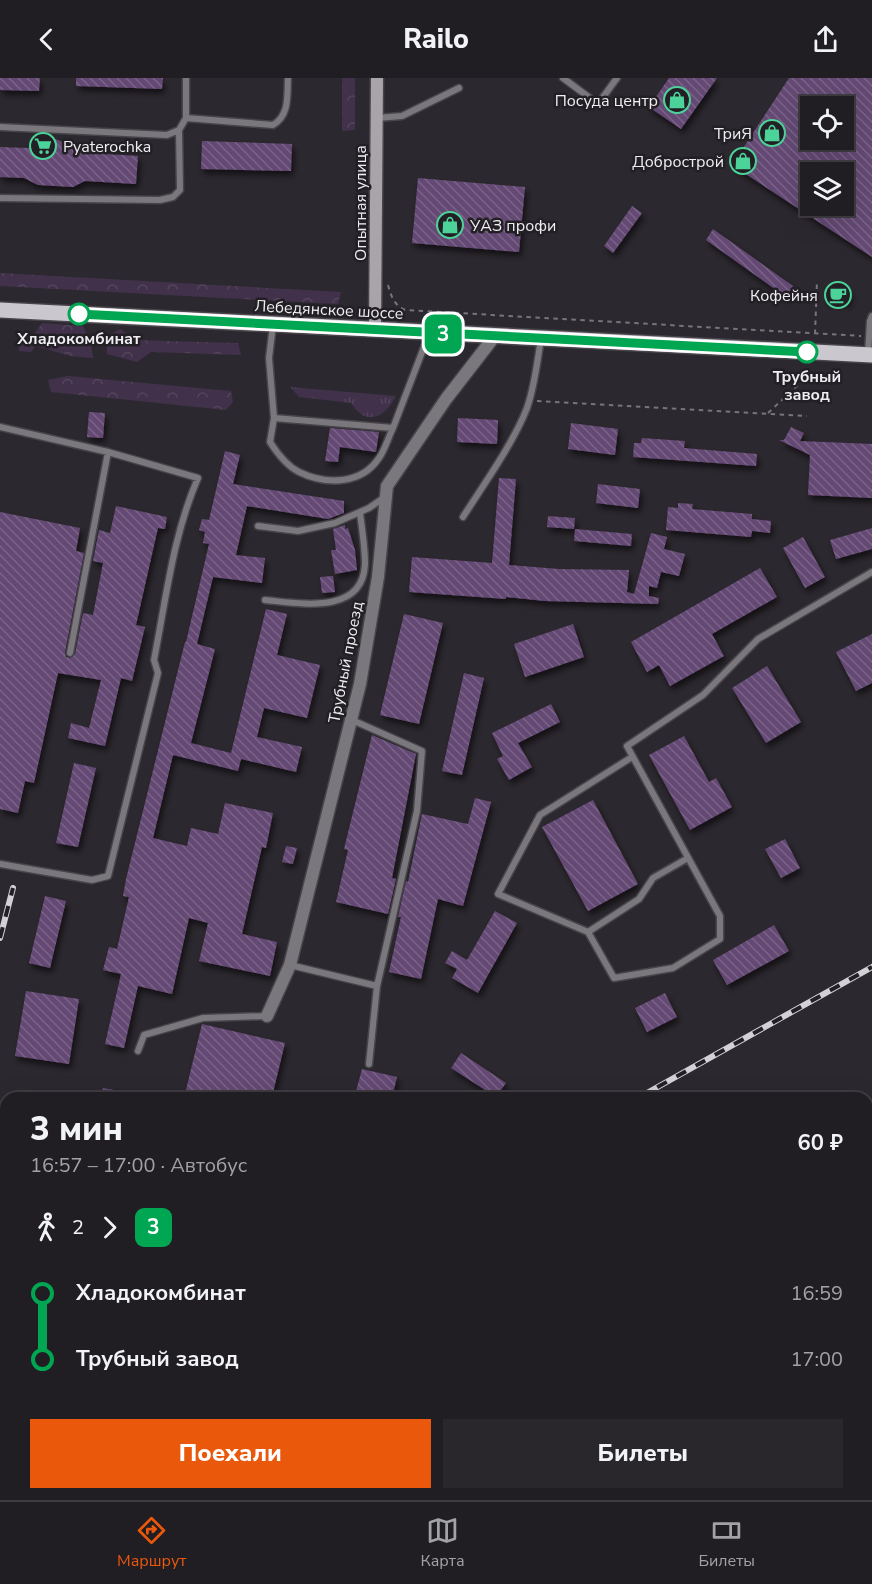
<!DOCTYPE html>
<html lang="ru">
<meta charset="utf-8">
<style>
:root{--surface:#211e23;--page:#29272b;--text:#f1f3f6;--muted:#a2a2a6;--line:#3e3c41;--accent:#ea580c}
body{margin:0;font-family:"Nunito Sans",sans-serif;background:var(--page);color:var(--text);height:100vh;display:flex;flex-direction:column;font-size:22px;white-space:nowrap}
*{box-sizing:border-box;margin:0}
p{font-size:20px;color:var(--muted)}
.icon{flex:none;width:33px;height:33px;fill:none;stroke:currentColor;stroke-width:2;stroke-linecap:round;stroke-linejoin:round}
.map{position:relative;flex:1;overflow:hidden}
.panel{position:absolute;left:0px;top:1014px;width:873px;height:408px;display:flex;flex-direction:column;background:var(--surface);border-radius:18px 18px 0 0;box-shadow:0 6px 24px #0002,0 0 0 2px var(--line)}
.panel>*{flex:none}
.badge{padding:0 12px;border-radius:9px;font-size:21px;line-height:39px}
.controls{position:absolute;left:800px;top:18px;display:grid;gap:12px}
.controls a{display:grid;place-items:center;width:54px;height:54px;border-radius:0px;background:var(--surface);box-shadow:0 6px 24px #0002,0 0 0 2px var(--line);font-size:30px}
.map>.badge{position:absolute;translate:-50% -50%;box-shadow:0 0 0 3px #fff}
.legs{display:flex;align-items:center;gap:9px;height:66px;padding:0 30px;font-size:20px}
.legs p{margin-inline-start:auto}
.headline{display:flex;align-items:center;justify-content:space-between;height:102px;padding:0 30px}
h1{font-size:33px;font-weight:800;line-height:45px}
.action{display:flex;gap:12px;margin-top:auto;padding:12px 30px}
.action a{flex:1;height:69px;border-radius:0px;background:var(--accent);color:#fff;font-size:24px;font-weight:800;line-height:69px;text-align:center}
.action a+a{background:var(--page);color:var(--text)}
ul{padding:0 30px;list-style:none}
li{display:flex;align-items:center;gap:21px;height:66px;font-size:22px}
li i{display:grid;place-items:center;width:9px;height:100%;margin:0 8px;background:currentColor}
li i::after{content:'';width:15px;height:15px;margin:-8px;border:4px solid;border-radius:50%;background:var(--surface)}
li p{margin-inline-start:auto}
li:first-child i{background:linear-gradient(#0000 50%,currentColor 0)}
li:last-child i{background:linear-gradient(currentColor 50%,#0000 0)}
header{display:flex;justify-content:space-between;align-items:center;height:78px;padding:0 30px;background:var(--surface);font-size:27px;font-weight:800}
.dock{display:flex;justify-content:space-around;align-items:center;height:84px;border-top:2px solid var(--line);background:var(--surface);font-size:16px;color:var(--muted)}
.dock a{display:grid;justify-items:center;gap:3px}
.dock .selected{color:var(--accent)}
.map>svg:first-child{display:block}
.grass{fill:url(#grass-tufts)}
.forest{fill:url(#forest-crowns)}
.garden{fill:url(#garden-furrows)}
.building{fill:url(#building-back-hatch);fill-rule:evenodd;filter:url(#shadow)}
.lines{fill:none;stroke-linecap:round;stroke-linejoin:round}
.lane-casing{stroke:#47444a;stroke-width:9}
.street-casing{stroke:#47444a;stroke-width:15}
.secondary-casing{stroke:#47444a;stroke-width:15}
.primary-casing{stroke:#47444a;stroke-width:18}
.path{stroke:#78747a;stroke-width:2;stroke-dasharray:4.5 4.5;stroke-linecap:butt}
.lane{stroke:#7a787c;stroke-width:6}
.street{stroke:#7a787c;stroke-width:12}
.secondary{stroke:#a8a4aa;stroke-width:12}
.primary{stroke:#cbc7ce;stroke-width:15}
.rail-casing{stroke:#d3d0d6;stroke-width:6}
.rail{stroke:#221f25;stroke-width:4;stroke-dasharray:11;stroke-linecap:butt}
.line-1-casing{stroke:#fff;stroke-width:14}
.line-1{stroke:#00a651;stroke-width:9}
.stop-1-dot{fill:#fff;stroke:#00a651;stroke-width:3}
.labels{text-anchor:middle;stroke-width:5;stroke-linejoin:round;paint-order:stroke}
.poi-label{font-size:16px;fill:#f0edf2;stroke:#221f25;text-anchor:end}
.street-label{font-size:16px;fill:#f0edf2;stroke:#221f25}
.stop-label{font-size:16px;font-weight:bold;fill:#f0edf2;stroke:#221f25}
</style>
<header><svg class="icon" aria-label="back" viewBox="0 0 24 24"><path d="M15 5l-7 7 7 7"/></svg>Railo<svg class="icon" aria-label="share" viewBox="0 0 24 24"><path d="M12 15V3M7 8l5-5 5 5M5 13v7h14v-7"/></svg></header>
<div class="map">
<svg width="872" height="1422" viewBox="0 0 872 1422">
<defs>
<pattern id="grass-tufts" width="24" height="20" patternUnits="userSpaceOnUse" patternTransform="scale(1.5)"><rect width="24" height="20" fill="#41314b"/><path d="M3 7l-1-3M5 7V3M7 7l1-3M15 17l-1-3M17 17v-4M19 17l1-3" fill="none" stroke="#54455d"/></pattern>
<pattern id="forest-crowns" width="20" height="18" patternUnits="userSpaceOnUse" patternTransform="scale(1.5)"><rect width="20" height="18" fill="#41314b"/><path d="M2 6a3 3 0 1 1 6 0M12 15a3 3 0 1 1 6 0" fill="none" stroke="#54455d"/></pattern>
<pattern id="garden-furrows" width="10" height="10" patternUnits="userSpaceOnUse" patternTransform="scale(1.5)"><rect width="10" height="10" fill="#41314b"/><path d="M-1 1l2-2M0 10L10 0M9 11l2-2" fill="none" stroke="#54455d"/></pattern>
<pattern id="building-back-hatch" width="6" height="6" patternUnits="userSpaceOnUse" patternTransform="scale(1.5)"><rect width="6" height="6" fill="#634973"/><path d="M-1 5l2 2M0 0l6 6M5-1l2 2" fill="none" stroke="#7a6487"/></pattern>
<filter id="shadow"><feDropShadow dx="2.5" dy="4.5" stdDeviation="3" flood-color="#0009"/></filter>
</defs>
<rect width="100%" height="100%" fill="#2c282f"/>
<path class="grass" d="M 290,309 L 396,318 C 385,340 366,349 351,325 L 299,319 Z"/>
<path class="forest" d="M 342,0 L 355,0 L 355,52 L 342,53 Z
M 0,195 L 341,214 L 338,226 L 0,208 Z
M 42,245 L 83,248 L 91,265 L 93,280 L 70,278 L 36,268 L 31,274 L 19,273 L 18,263 L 34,256 Z
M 121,251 L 132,262 L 238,265 L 241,277 L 151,274 L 137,284 L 107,276 L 106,258 Z
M 68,298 L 231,313 L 233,324 L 226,332 L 51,314 L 48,302 Z"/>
<path class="garden" d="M 872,1072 L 872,1422 L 636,1422 L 626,1416 L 867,1416 L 867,1075 Z
M 73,1416 L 493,1416 L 504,1422 L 75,1422 Z"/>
<path class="building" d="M 0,0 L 40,0 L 39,13 L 0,12 Z
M 76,0 L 163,0 L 162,11 L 76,8 Z
M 669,0 L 717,0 L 681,51 L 649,29 Z
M 789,0 L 872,0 L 872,179 L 732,87 ZM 810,28 L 843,28 L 843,62 L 810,62 ZM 810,94 L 843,94 L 843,128 L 810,128 Z
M 55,61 L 66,65 L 76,74 L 138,78 L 136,106 L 85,103 L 73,109 L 38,107 L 24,100 L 0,99 L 0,69 L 28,70 L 41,63 Z
M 202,63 L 292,66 L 291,93 L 201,91 Z
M 418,100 L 525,109 L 519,174 L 412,165 Z
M 632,128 L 642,135 L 613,175 L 604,168 Z
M 713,151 L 793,208 L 786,219 L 706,162 Z
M 828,209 L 850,211 L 848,225 L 826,223 Z
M 89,334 L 105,335 L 103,360 L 87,359 Z
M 458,340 L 498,342 L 497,366 L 457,364 Z
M 571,345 L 618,351 L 615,377 L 568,371 Z
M 791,349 L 804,355 L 800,363 L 872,366 L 872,420 L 808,417 L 810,377 L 779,362 L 784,362 Z
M 330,350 L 379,354 L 376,374 L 340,369 L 338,384 L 325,383 Z
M 642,360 L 685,363 L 684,370 L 757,376 L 756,388 L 633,379 L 634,365 L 641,365 Z
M 225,373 L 240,377 L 233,406 L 344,423 L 344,435 L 328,441 L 247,428 L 236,477 L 265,480 L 262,505 L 213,499 L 197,566 L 215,571 L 191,665 L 231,675 L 266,531 L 287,536 L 277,577 L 320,587 L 307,640 L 264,630 L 257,659 L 302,669 L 296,694 L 241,681 L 238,693 L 173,677 L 153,760 L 187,768 L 191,750 L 218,756 L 225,725 L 273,735 L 266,770 L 262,769 L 242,856 L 277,864 L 270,898 L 199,883 L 208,845 L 189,840 L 172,916 L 138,908 L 124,970 L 105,966 L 121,896 L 103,892 L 109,869 L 117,871 L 129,819 L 123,818 L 126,801 L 185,564 L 186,564 L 209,466 L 203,465 L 205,454 L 199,452 L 202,441 L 209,442 Z
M 499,400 L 516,401 L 509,487 L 559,491 L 629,492 L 627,514 L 634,516 L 651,455 L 667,459 L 664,471 L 685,476 L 679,498 L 661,494 L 657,510 L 649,508 L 649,518 L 659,520 L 658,526 L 545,523 L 506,519 L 506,521 L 409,514 L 412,479 L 492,485 Z
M 598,406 L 640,411 L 638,430 L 596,425 Z
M 678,425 L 693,426 L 692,431 L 752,436 L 752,441 L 771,443 L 770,455 L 752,453 L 751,459 L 666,452 L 668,429 L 678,430 Z
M 116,428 L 167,439 L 165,451 L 158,450 L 136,547 L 145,549 L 132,603 L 121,600 L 105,668 L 68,660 L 71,645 L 89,650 L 101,602 L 58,595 L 34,705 L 25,703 L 18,735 L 0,731 L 0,434 L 80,450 L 76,473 L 84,475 L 65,574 L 66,579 L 70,580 L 75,576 L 83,535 L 93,537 L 103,485 L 93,483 L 99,452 L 110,455 Z
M 548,438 L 575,440 L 574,451 L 547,449 Z
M 345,447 L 345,451 L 348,450 L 355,472 L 357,492 L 335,496 L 331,472 L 336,472 L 333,451 Z
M 872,450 L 872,471 L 836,481 L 830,462 Z
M 575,451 L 632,456 L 631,468 L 574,463 Z
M 803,459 L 825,499 L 805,510 L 783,470 Z
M 760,490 L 777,519 L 712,556 L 724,578 L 670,608 L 659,587 L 647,594 L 631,564 Z
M 333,498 L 335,514 L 322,515 L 320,499 Z
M 404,536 L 443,545 L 419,646 L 380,637 Z
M 573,546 L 584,579 L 525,599 L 514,566 Z
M 872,556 L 872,605 L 856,613 L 836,574 Z
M 767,588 L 801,644 L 766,665 L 732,610 Z
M 464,595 L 484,600 L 462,697 L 442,693 Z
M 551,626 L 560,644 L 518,665 L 532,689 L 509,702 L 497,681 L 503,678 L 492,655 Z
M 372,657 L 416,676 L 392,800 L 396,801 L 388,836 L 336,824 L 348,772 L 344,771 Z
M 684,658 L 709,704 L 716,700 L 732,729 L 690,752 L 649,677 Z
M 74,685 L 96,690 L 78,769 L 56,765 Z
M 475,720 L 491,724 L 463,828 L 438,821 L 421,901 L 389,894 L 401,839 L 398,839 L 406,803 L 408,804 L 422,736 L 468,746 Z
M 593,722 L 638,806 L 588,833 L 542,749 Z
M 785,761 L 800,790 L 781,800 L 765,771 Z
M 286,768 L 297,770 L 293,786 L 282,784 Z
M 45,818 L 66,823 L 50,890 L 29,885 Z
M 495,833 L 517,845 L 478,915 L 452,900 L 457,891 L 445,885 L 452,873 L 467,882 Z
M 774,847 L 789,873 L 727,907 L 713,882 Z
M 26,913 L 79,921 L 69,986 L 15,978 Z
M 665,915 L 677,939 L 647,954 L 635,930 Z
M 202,946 L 285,965 L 272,1019 L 264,1017 L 263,1020 L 184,1020 Z
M 461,975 L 506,1005 L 496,1019 L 451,990 Z
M 362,991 L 397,999 L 392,1020 L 356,1013 Z
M 103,1010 L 130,1015 L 130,1020 L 101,1020 Z"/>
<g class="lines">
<defs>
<path id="lane" d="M 563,0 L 598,26 L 617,0
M 186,40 L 273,47 C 290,37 287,17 288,0
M 377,40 L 402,38 L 459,10
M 0,49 L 167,57 L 179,52 L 186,40 L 186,0
M 0,120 L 160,122 L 173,119 L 180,112 L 179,52
M 273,247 L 269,280 L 274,340 L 393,350 L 429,256
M 868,276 L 870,243 L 872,238
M 274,340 L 270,364 C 277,375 287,388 299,394 C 326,407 361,407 379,380 C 385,372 388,360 393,350
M 0,349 L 108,374 L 70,575
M 463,439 C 484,406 513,366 527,330 C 535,307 537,284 541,261
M 258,448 L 298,453 L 335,445 L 369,430 L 385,419
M 265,522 C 298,525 363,538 365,486 C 365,469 362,451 360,435
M 352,642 L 422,673 L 417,733 L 377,908 L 369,986
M 632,679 L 540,737 L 498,816 L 588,854 L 639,821 L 653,800 L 688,780
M 0,786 L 92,802 L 108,798 L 158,595 L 154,582 C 166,521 173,457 198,400 L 108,374
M 588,854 L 614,900 L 673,890 L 720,861 L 720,838 L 627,668 L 703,617 L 758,561 L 872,494
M 290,887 L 377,908
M 138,973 L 144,957 L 203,940 L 267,938
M 867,1225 L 872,1220
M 0,1277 L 6,1272
M 346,1416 L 358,1422"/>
<path id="street" d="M 267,938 L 290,887 L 360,606 L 378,499 L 387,408 L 446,321 L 494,259"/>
<path id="secondary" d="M 375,251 L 377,0"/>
<path id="primary" d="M 0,232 L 872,277"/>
</defs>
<use href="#lane" class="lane-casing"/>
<use href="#street" class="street-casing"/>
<use href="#secondary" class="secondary-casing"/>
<use href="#primary" class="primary-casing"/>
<path class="path" d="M 388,207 C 391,218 394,227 405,232 L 861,258
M 815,256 L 817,203
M 537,323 L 807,338
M 768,335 L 812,294
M 22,1422 L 30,1416"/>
<use href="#lane" class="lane"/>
<use href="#street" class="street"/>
<use href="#secondary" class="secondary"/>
<use href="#primary" class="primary"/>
<defs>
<path id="rail" d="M 0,860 L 13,810
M 638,1020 L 872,889
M 0,1374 L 6,1371
M 570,1416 L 581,1422"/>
</defs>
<use href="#rail" class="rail-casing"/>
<use href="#rail" class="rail"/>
</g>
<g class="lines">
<defs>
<path id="line-1" d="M 79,236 L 807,274"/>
</defs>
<use href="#line-1" class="line-1-casing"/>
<use href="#line-1" class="line-1"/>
</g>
<defs>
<symbol id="shop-ring" viewBox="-11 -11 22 22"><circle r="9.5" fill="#221f25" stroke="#4cd39a" stroke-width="1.5"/><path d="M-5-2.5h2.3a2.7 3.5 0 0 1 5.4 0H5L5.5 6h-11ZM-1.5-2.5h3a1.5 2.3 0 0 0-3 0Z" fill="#4cd39a"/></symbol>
<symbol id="supermarket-ring" viewBox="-11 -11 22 22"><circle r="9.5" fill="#221f25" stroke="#4cd39a" stroke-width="1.5"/><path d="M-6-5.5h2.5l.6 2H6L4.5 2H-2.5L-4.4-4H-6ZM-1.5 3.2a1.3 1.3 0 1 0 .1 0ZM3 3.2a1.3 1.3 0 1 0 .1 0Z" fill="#4cd39a"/></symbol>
<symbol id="cafe-ring" viewBox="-11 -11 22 22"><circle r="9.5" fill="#221f25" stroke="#4cd39a" stroke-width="1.5"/><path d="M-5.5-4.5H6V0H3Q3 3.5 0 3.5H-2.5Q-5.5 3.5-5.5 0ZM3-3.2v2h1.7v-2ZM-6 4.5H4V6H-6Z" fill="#4cd39a"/></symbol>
</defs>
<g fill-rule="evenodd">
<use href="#shop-ring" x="662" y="7" width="30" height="30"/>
<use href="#shop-ring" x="757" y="40" width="30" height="30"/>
<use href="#supermarket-ring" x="28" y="53" width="30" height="30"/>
<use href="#shop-ring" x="728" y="68" width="30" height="30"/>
<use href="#shop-ring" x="435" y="132" width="30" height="30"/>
<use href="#cafe-ring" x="823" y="202" width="30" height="30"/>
</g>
<g class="stop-1-dot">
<circle cx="79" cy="236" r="10"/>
<circle cx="807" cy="274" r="10"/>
</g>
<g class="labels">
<g class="poi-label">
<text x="658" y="28">Посуда центр</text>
<text x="752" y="61">ТриЯ</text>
<text x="63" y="74" text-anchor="start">Pyaterochka</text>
<text x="724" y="89">Добрострой</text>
<text x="470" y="153" text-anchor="start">УАЗ профи</text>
<text x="818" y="223">Кофейня</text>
</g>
<g class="street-label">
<text transform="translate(360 125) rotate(-90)" y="6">Опытная улица</text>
<text transform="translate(329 231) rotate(3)" y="6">Лебедянское шоссе</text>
<text transform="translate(345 584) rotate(-79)" y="6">Трубный проезд</text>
</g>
<g class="stop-label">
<text x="79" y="266">Хладокомбинат</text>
<text x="807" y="304">Трубный<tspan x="807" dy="18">завод</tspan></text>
</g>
</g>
</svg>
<div class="controls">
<a><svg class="icon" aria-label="locate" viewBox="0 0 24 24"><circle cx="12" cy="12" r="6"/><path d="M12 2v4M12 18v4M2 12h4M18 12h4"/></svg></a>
<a><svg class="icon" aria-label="layers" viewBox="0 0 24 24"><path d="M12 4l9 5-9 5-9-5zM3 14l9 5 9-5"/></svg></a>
</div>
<b class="badge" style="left:443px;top:256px;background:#00a651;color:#fff">3</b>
<section class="panel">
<div class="headline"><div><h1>3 мин</h1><p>16:57 – 17:00 · Автобус</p></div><b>60 ₽</b></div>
<div class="legs"><svg class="icon" aria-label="walk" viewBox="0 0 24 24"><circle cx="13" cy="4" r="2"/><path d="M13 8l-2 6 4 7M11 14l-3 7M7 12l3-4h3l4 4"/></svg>2<svg class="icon" aria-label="forward" viewBox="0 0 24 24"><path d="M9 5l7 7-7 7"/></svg><b class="badge" style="background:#00a651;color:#fff">3</b></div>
<ul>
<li><i style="color:#00a651"></i><b>Хладокомбинат</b><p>16:59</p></li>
<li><i style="color:#00a651"></i><b>Трубный завод</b><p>17:00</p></li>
</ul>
<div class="action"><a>Поехали</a><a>Билеты</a></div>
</section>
</div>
<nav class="dock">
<a class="selected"><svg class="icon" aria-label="directions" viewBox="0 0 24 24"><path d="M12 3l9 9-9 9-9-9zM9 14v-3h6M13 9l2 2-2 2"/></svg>Маршрут</a>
<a><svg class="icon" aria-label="map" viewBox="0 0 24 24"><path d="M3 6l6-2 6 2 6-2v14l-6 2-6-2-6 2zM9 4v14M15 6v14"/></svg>Карта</a>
<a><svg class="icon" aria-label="tickets" viewBox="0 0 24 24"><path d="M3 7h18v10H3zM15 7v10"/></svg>Билеты</a>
</nav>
